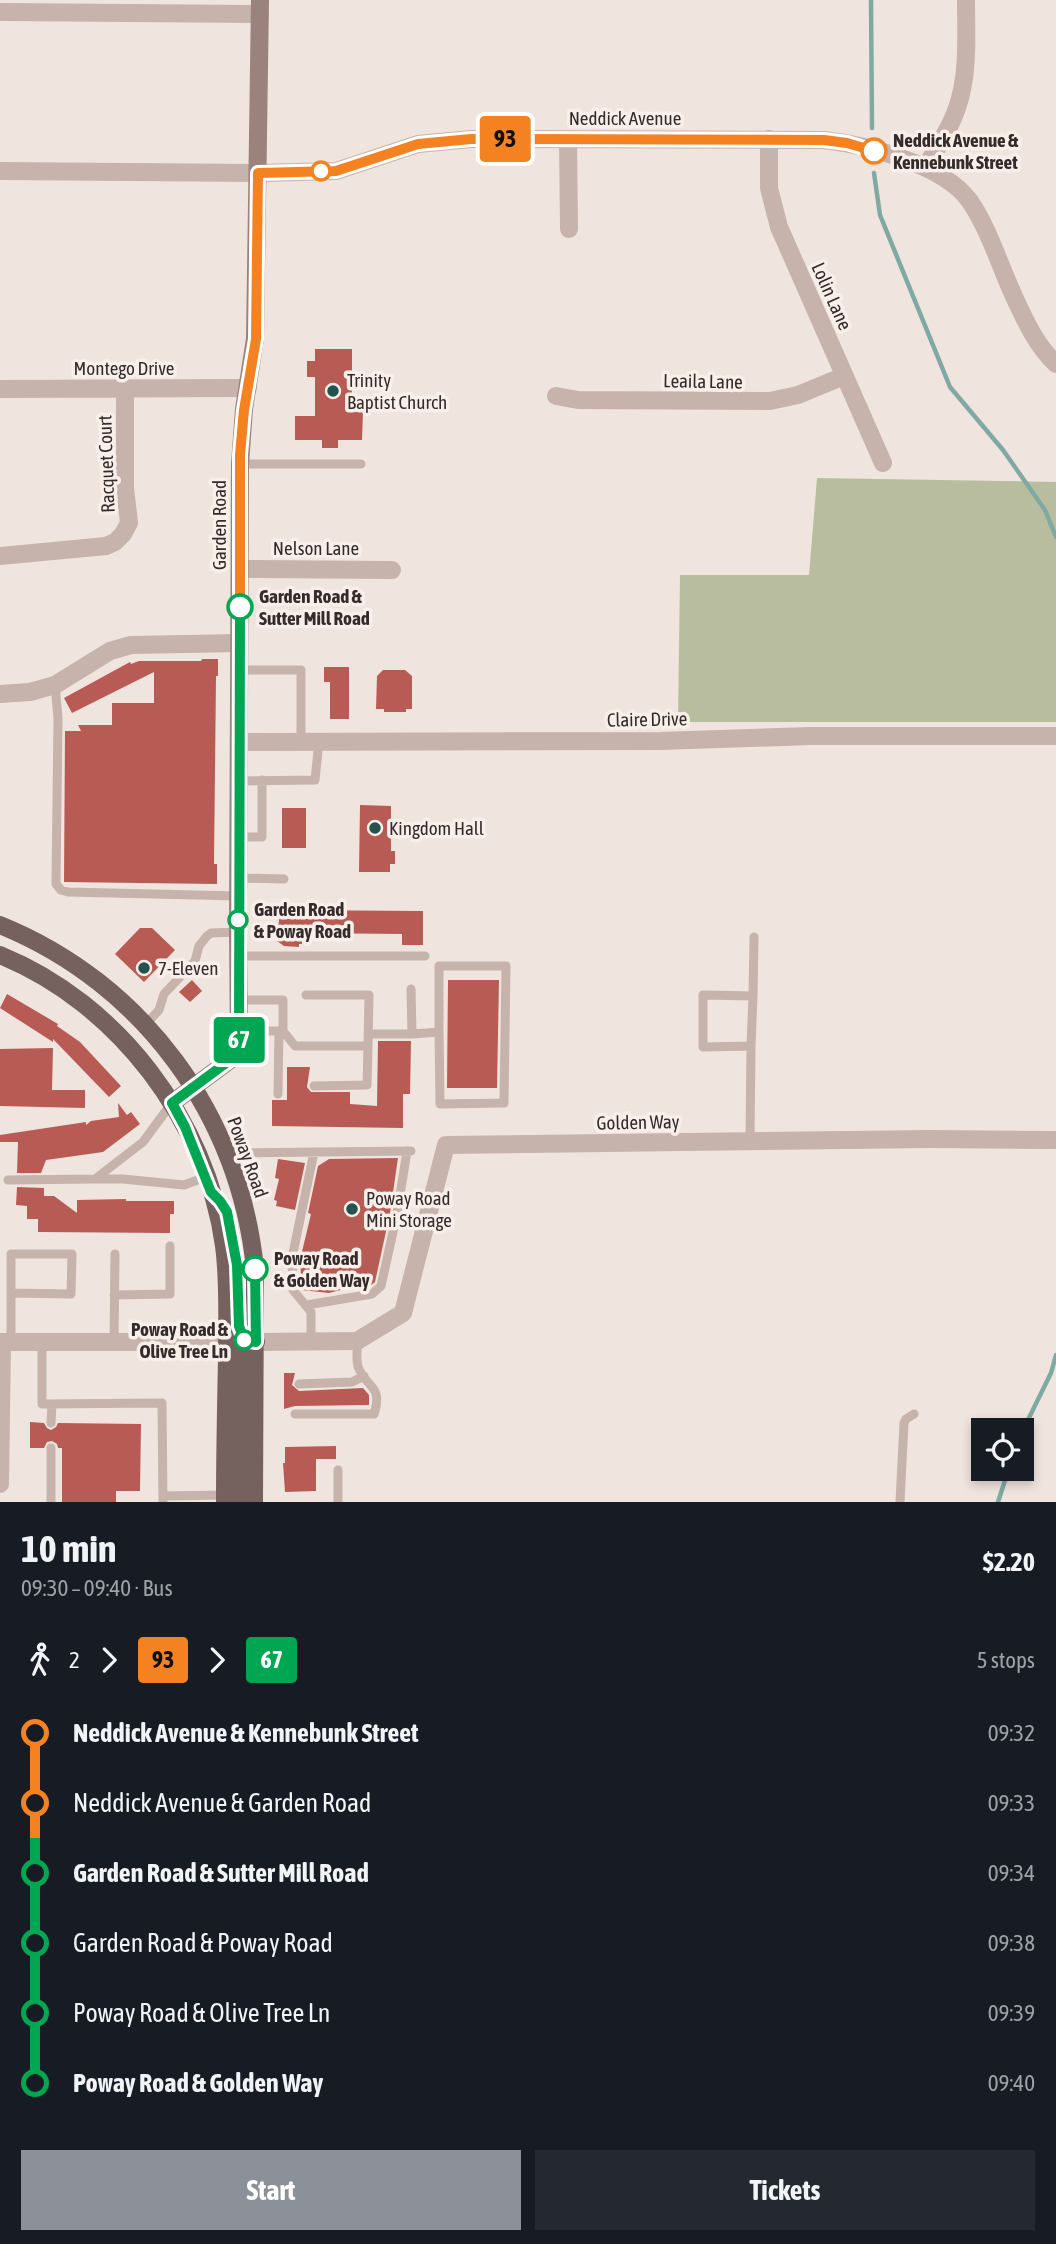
<!DOCTYPE html>
<meta charset="utf-8">
<style>
:root{--surface:#171b24;--page:#242831;--text:#f1f3f6;--muted:#9ea1a6;--accent:#8c9099}
body{margin:0;font-family:"Asap Condensed",sans-serif;background:var(--page);color:var(--text);height:100vh;display:flex;flex-direction:column;font-size:26px;white-space:nowrap}
*{box-sizing:border-box;margin:0}
p{font-size:23px;color:var(--muted)}
.icon{flex:none;width:38px;height:38px;fill:none;stroke:currentColor;stroke-width:2;stroke-linecap:round;stroke-linejoin:round}
.map{position:relative;height:1502px;overflow:hidden}
.details{display:flex;flex-direction:column;background:var(--surface);flex:1}
.details>*{flex:none}
.badge{padding:0 14px;border-radius:5px;font-size:24px;line-height:46px}
.fabs{position:absolute;left:971px;top:1418px;display:grid;gap:14px}
.fabs a{display:grid;place-items:center;width:63px;height:63px;border-radius:0px;background:var(--surface);box-shadow:0 4px 10px #0003;font-size:35px}
.map>.badge{position:absolute;translate:-50% -50%;box-shadow:0 0 0 4px #fff}
.legs{display:flex;align-items:center;gap:10px;height:77px;padding:0 21px;font-size:23px}
.legs p{margin-inline-start:auto}
.overview{display:flex;align-items:center;justify-content:space-between;height:119px;padding:0 21px}
h1{font-size:38px;font-weight:700;line-height:52px}
.action{display:flex;gap:14px;margin-top:auto;padding:14px 21px}
.action a{flex:1;height:80px;border-radius:0px;background:var(--accent);color:#fff;font-size:28px;font-weight:700;line-height:80px;text-align:center}
.action a+a{background:var(--page);color:var(--text)}
ul{padding:0 21px;list-style:none}
li{display:flex;align-items:center;gap:24px;height:70px;font-size:26px}
li i{display:grid;place-items:center;width:10px;height:100%;margin:0 9px;background:currentColor}
li i::after{content:'';width:18px;height:18px;margin:-9px;border:5px solid;border-radius:50%;background:var(--surface)}
li p{margin-inline-start:auto}
li:first-child i{background:linear-gradient(#0000 50%,currentColor 0)}
li:last-child i{background:linear-gradient(currentColor 50%,#0000 0)}
.map>svg:first-child{display:block}
.green{fill:#b8bda0}
.lines{fill:none;stroke-linecap:round;stroke-linejoin:round}
.stream{stroke:#80a9a4;stroke-width:4.5}
.building{fill:#b85b54}
.lane{stroke:#c6b3ab;stroke-width:9}
.street{stroke:#c6b3ab;stroke-width:18}
.secondary{stroke:#9a837d;stroke-width:18}
.primary{stroke:#75615d;stroke-width:18}
.line-1-casing{stroke:#fff;stroke-width:16}
.line-2-casing{stroke:#fff;stroke-width:16}
.line-1{stroke:#f58220;stroke-width:10}
.line-2{stroke:#00a651;stroke-width:10}
.stop-1-dot{fill:#fff;stroke:#f58220;stroke-width:3.5}
.poi-dot{fill:#24524d;stroke:#f8efea;stroke-width:2.5}
.stop-2-dot{fill:#fff;stroke:#00a651;stroke-width:3.5}
.labels{text-anchor:middle;stroke-width:7;stroke-linejoin:round;paint-order:stroke}
.street-label{font-size:19px;fill:#352b2a;stroke:#f8efea}
.stop-label{font-size:19px;font-weight:bold;fill:#352b2a;stroke:#f8efea;text-anchor:start}
.poi-label{font-size:19px;fill:#352b2a;stroke:#f8efea;text-anchor:start}
</style>
<div class="map">
<svg width="1056" height="1502" viewBox="0 0 1056 1502">
<rect width="100%" height="100%" fill="#f0e4de"/>
<path class="green" d="M 817,478 L 1056,482 L 1056,722 L 678,722 L 680,575 L 809,575 Z"/>
<g class="lines">
<path class="stream" d="M 871,0 L 872,128
M 874,173 L 880,215 L 950,387 L 1003,450 L 1045,510 L 1056,537
M 1022,1432 L 1051,1373 L 1056,1355
M 998,1502 L 1009,1468"/>
</g>
<path class="building" d="M 315,349 L 352,349 L 352,412 L 363,412 L 362,440 L 338,440 L 338,448 L 322,448 L 322,440 L 295,440 L 295,416 L 315,416 L 315,377 L 307,377 L 307,361 L 315,361 Z
M 202,659 L 218,659 L 218,676 L 216,676 L 214,864 L 217,864 L 217,884 L 64,882 L 65,731 L 81,731 L 78,725 L 112,725 L 112,703 L 154,703 L 154,672 L 72,713 L 64,698 L 130,662 L 131,664 L 139,661 L 201,661 Z
M 324,667 L 349,667 L 349,719 L 330,719 L 330,682 L 324,682 Z
M 383,670 L 405,670 L 412,676 L 412,709 L 406,709 L 406,712 L 384,712 L 384,709 L 376,709 L 377,676 Z
M 360,805 L 391,806 L 391,851 L 395,851 L 395,864 L 390,864 L 390,872 L 359,872 Z
M 282,808 L 306,808 L 306,848 L 282,848 Z
M 280,910 L 423,911 L 423,945 L 402,945 L 402,934 L 302,933 L 302,944 L 299,944 L 299,947 L 284,946 L 277,941 Z
M 140,928 L 152,928 L 175,950 L 144,982 L 115,954 Z
M 192,980 L 202,991 L 190,1002 L 179,992 Z
M 448,980 L 499,980 L 497,1088 L 447,1088 Z
M 7,994 L 58,1024 L 57,1026 L 80,1042 L 121,1086 L 109,1097 L 53,1039 L 53,1042 L 0,1008 Z
M 378,1041 L 411,1041 L 410,1094 L 403,1094 L 403,1128 L 272,1126 L 272,1100 L 287,1100 L 287,1067 L 310,1067 L 307,1087 L 311,1092 L 350,1092 L 350,1104 L 377,1106 Z
M 53,1048 L 52,1090 L 85,1090 L 85,1108 L 0,1106 L 0,1049 Z
M 118,1103 L 127,1115 L 131,1112 L 140,1124 L 103,1152 L 46,1160 L 41,1173 L 17,1173 L 18,1142 L 0,1142 L 0,1135 L 86,1122 L 86,1125 L 91,1121 L 119,1117 Z
M 398,1158 L 390,1213 L 375,1282 L 369,1287 L 344,1289 L 329,1293 L 302,1290 L 300,1260 L 311,1214 L 308,1213 L 318,1166 L 329,1159 Z
M 278,1159 L 305,1163 L 295,1210 L 276,1206 L 277,1201 L 274,1200 L 279,1179 L 275,1178 Z
M 17,1187 L 44,1188 L 44,1196 L 54,1196 L 77,1213 L 77,1200 L 126,1199 L 126,1201 L 174,1201 L 174,1214 L 170,1214 L 170,1233 L 38,1232 L 38,1219 L 27,1219 L 27,1206 L 16,1205 Z
M 284,1373 L 295,1373 L 292,1385 L 299,1391 L 363,1388 L 369,1395 L 369,1405 L 295,1406 L 284,1409 Z
M 30,1422 L 44,1423 L 47,1428 L 51,1430 L 56,1427 L 58,1423 L 141,1424 L 140,1491 L 116,1491 L 116,1502 L 62,1502 L 62,1448 L 58,1448 L 57,1444 L 52,1441 L 47,1442 L 44,1448 L 30,1448 Z
M 336,1446 L 336,1459 L 316,1459 L 316,1491 L 285,1492 L 283,1463 L 285,1463 L 285,1447 Z"/>
<g class="lines">
<path class="lane" d="M 240,464 L 361,464
M 239,670 L 301,670 L 301,741
M 55,685 L 58,718 L 56,884 L 61,890 L 68,892 L 238,896
M 238,781 L 315,780 L 319,741
M 238,837 L 262,837 L 262,780
M 238,878 L 284,879
M 238,956 L 425,956
M 753,996 L 754,937
M 240,1000 L 283,1000 L 283,1031 L 240,1031
M 146,1024 L 159,1010 L 164,994 L 195,961 L 199,946 L 207,936 L 211,933 L 238,932
M 283,1031 L 295,1046 L 368,1046 L 369,995 L 306,995
M 368,1034 L 412,1034 L 411,989
M 412,1034 L 439,1032 L 440,1104 L 504,1103 L 506,966 L 439,966 L 439,1032
M 314,1086 L 367,1085 L 368,1046
M 278,1094 L 279,1031
M 750,1141 L 751,1046 L 703,1047 L 703,995 L 753,996 L 751,1046
M 227,1153 L 411,1151
M 95,1179 L 123,1179 L 184,1185 L 206,1177
M 8,1180 L 95,1179 L 143,1142 L 171,1104
M 11,1293 L 71,1294 L 72,1254 L 11,1254 L 11,1342
M 114,1295 L 170,1294 L 170,1246
M 307,1305 L 372,1294 L 381,1286 L 397,1214 L 407,1151
M 42,1342 L 42,1404 L 162,1403 L 163,1502
M 114,1342 L 115,1254
M 311,1342 L 311,1312 L 293,1290 L 292,1258 L 314,1152
M 299,1384 L 352,1382 L 364,1376
M 295,1414 L 374,1414 C 383,1386 368,1389 359,1369 C 355,1362 358,1349 357,1341
M 51,1423 L 52,1404
M 163,1496 L 225,1495
M 51,1502 L 51,1448
M 338,1502 L 338,1470
M 900,1502 L 904,1423 L 906,1419 L 914,1414"/>
<path class="street" d="M 0,12 L 260,14
M 568,139 L 569,229
M 769,139 L 769,188 L 779,227 L 883,463
M 926,166 C 937,148 950,129 957,108 C 969,74 966,36 966,0
M 0,171 L 259,173 L 336,171 L 418,144 L 471,139 L 824,140 C 867,145 942,164 969,200 C 987,225 999,263 1012,292 C 1024,318 1035,344 1056,364
M 0,389 L 248,388
M 556,396 L 578,400 L 770,401 L 798,395 L 844,376
M 0,556 L 106,546 L 115,542 L 123,534 L 129,523 L 125,488 L 125,389
M 240,569 L 392,570
M 0,694 L 30,692 L 55,685 L 110,651 L 131,645 L 239,643
M 239,742 L 660,741 L 811,736 L 1056,736
M 0,1342 L 227,1342
M 256,1342 L 357,1341 L 403,1313 L 446,1145 L 929,1139 L 1056,1140
M 0,1484 L 2,1342"/>
<path class="secondary" d="M 172,1103 L 230,1060 L 239,1041 L 238,932 L 240,464 L 244,409 L 255,339 L 260,0"/>
<path class="primary" d="M 0,925 C 143,983 240,1116 255,1269 L 254,1502
M 0,955 C 118,1003 207,1121 224,1246 C 229,1283 227,1321 227,1358 C 226,1406 225,1454 225,1502
M 239,1301 L 239,1326 L 244,1340 L 256,1342
M 227,1342 L 234,1343 L 242,1357 L 243,1502"/>
</g>
<g class="lines">
<defs>
<path id="line-1" d="M 240,607 L 240,455 L 244,410 L 256,339 L 258,173 L 336,171 L 418,144 L 471,139 L 824,140 L 847,143 L 874,151"/>
<path id="line-2" d="M 240,607 L 239,1041 L 230,1060 L 172,1103 L 185,1127 L 211,1192 L 220,1201 L 227,1212 L 237,1265 L 239,1326 L 244,1340 L 256,1342 L 255,1269"/>
</defs>
<use href="#line-1" class="line-1-casing"/>
<use href="#line-2" class="line-2-casing"/>
<use href="#line-1" class="line-1"/>
<use href="#line-2" class="line-2"/>
</g>
<g class="stop-1-dot">
<circle cx="874" cy="151" r="12"/>
<circle cx="321" cy="171" r="9"/>
</g>
<g class="poi-dot">
<circle cx="333" cy="391" r="7"/>
<circle cx="375" cy="828" r="7"/>
<circle cx="144" cy="968" r="7"/>
<circle cx="352" cy="1209" r="7"/>
</g>
<g class="stop-2-dot">
<circle cx="240" cy="607" r="12"/>
<circle cx="238" cy="920" r="9"/>
<circle cx="255" cy="1269" r="12"/>
<circle cx="244" cy="1340" r="9"/>
</g>
<g class="labels">
<g class="street-label">
<text x="625" y="125">Neddick Avenue</text>
<text transform="translate(832 296) rotate(66)" y="7">Lolin Lane</text>
<text x="124" y="375">Montego Drive</text>
<text transform="translate(703 381) rotate(1)" y="7">Leaila Lane</text>
<text transform="translate(106 464) rotate(-92)" y="7">Racquet Court</text>
<text transform="translate(219 525) rotate(-90)" y="7">Garden Road</text>
<text x="316" y="555">Nelson Lane</text>
<text transform="translate(647 719) rotate(-1)" y="7">Claire Drive</text>
<text transform="translate(638 1122) rotate(-1)" y="7">Golden Way</text>
<text transform="translate(248 1157) rotate(70)" y="7">Poway Road</text>
</g>
<g class="stop-label">
<text x="893" y="147">Neddick Avenue &amp;<tspan x="893" dy="22">Kennebunk Street</tspan></text>
<text x="259" y="603">Garden Road &amp;<tspan x="259" dy="22">Sutter Mill Road</tspan></text>
<text x="254" y="916">Garden Road<tspan x="254" dy="22">&amp; Poway Road</tspan></text>
<text x="274" y="1265">Poway Road<tspan x="274" dy="22">&amp; Golden Way</tspan></text>
<text x="228" y="1336" text-anchor="end">Poway Road &amp;<tspan x="228" dy="22">Olive Tree Ln</tspan></text>
</g>
<g class="poi-label">
<text x="347" y="387">Trinity<tspan x="347" dy="22">Baptist Church</tspan></text>
<text x="389" y="835">Kingdom Hall</text>
<text x="158" y="975">7-Eleven</text>
<text x="366" y="1205">Poway Road<tspan x="366" dy="22">Mini Storage</tspan></text>
</g>
</g>
</svg>
<div class="fabs">
<a><svg class="icon" aria-label="locate" viewBox="0 0 24 24"><circle cx="12" cy="12" r="6"/><path d="M12 2v4M12 18v4M2 12h4M18 12h4"/></svg></a>
</div>
<b class="badge" style="left:505px;top:139px;background:#f58220;color:#111">93</b>
<b class="badge" style="left:239px;top:1040px;background:#00a651;color:#fff">67</b>
</div>
<section class="details">
<div class="overview"><div><h1>10 min</h1><p>09:30 – 09:40 · Bus</p></div><b>$2.20</b></div>
<div class="legs"><svg class="icon" aria-label="walk" viewBox="0 0 24 24"><circle cx="13" cy="4" r="2"/><path d="M13 8l-2 6 4 7M11 14l-3 7M7 12l3-4h3l4 4"/></svg>2<svg class="icon" aria-label="forward" viewBox="0 0 24 24"><path d="M9 5l7 7-7 7"/></svg><b class="badge" style="background:#f58220;color:#111">93</b><svg class="icon" aria-label="forward" viewBox="0 0 24 24"><path d="M9 5l7 7-7 7"/></svg><b class="badge" style="background:#00a651;color:#fff">67</b><p>5 stops</p></div>
<ul>
<li><i style="color:#f58220"></i><b>Neddick Avenue &amp; Kennebunk Street</b><p>09:32</p></li>
<li><i style="color:#f58220"></i><span>Neddick Avenue &amp; Garden Road</span><p>09:33</p></li>
<li><i style="color:#00a651"></i><b>Garden Road &amp; Sutter Mill Road</b><p>09:34</p></li>
<li><i style="color:#00a651"></i><span>Garden Road &amp; Poway Road</span><p>09:38</p></li>
<li><i style="color:#00a651"></i><span>Poway Road &amp; Olive Tree Ln</span><p>09:39</p></li>
<li><i style="color:#00a651"></i><b>Poway Road &amp; Golden Way</b><p>09:40</p></li>
</ul>
<div class="action"><a>Start</a><a>Tickets</a></div>
</section>
